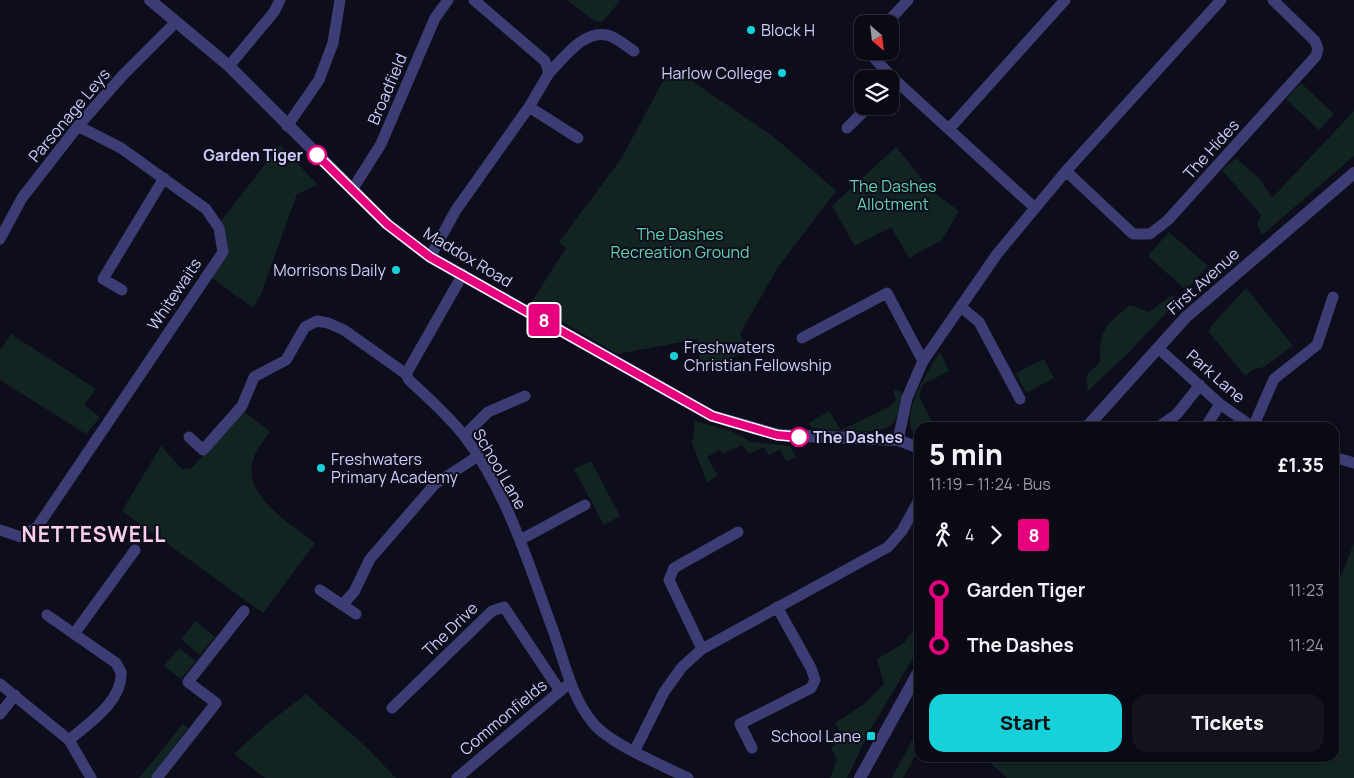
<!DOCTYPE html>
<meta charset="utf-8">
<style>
:root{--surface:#0a0a14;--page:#13131d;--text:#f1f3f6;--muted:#999aa0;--line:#2a2b34;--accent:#17d1da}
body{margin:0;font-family:Manrope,sans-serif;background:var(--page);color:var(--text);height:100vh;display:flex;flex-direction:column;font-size:19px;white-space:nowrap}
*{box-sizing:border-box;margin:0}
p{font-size:16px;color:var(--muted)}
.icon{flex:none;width:28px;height:28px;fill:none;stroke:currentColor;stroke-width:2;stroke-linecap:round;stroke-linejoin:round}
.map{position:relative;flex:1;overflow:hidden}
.drawer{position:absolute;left:914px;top:422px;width:425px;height:340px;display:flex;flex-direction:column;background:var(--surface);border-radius:15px;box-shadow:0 1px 4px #0004,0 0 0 1px var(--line)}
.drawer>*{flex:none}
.badge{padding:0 10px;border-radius:4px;font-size:18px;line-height:32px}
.needle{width:32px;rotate:152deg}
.buttons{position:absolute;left:854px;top:15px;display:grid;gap:10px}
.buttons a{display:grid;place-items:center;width:45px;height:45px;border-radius:10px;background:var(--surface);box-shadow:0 1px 4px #0004,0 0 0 1px var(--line);font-size:25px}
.map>.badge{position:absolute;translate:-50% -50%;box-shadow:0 0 0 2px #fff}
.legs{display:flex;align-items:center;gap:8px;height:55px;padding:0 15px;font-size:16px}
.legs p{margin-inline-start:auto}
.headline{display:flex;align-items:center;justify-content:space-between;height:85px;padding:0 15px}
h1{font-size:28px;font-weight:800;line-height:38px}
.cta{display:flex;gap:10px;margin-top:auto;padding:10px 15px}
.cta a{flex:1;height:58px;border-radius:15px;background:var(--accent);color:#111;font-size:20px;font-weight:800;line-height:58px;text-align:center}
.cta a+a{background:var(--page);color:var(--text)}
ul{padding:0 15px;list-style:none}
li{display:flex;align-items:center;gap:18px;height:55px;font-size:19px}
li i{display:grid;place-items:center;width:8px;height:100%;margin:0 6px;background:currentColor}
li i::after{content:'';width:12px;height:12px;margin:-6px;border:4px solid;border-radius:50%;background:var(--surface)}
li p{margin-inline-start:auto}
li:first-child i{background:linear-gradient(#0000 50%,currentColor 0)}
li:last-child i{background:linear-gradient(currentColor 50%,#0000 0)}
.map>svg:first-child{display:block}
.green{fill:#112422}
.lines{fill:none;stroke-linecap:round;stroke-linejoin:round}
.minor{stroke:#3d3d75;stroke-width:11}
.tertiary{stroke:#3d3d75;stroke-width:12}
.line-1-casing{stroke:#fff;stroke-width:11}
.line-1{stroke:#e6007e;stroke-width:8}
.poi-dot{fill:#17d1da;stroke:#0e0d1b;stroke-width:2}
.stop-1-dot{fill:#fff;stroke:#e6007e;stroke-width:2.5}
.labels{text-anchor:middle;stroke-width:4;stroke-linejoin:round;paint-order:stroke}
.poi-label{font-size:16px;fill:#cfccfa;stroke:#0e0d1b;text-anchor:start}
.street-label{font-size:16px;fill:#cfccfa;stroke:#0e0d1b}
.stop-label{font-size:16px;font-weight:bold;fill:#cfccfa;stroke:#0e0d1b;text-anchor:end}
.park-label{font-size:16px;fill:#61d1af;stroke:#0e0d1b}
.district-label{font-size:21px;font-weight:bold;letter-spacing:1px;fill:#faceec;stroke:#0e0d1b}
</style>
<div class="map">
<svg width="1354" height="778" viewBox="0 0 1354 778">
<rect width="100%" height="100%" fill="#0e0d1b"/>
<path class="green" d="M 567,0 L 617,0 L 620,1 L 602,22 L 594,21 Z
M 673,68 L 774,137 L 836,191 L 778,267 L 740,334 L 748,350 L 711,368 L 700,367 L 698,339 L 617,354 L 531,303 L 566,248 L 559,242 L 621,159 L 662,83 Z
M 1301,83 L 1334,114 L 1319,130 L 1286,99 Z
M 1354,111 L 1354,156 L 1262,235 L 1257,224 L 1261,215 L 1222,170 L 1236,158 L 1260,179 L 1272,198 Z
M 280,145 L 318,185 L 297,194 L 261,294 L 253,308 L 211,277 C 221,256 232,244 221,221 Z
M 896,147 L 932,191 L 959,211 L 942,240 L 909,258 L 891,227 L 855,246 L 832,206 Z
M 1169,232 L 1208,266 L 1186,290 L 1148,256 Z
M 1246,288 L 1293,346 L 1264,367 L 1254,369 L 1245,376 L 1209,332 L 1211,326 Z
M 1172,295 L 1177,302 L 1128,353 L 1088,391 L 1086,376 L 1100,362 C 1099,330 1105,325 1130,305 L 1149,312 Z
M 11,334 L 96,389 L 84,405 L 100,417 L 86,434 L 0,380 L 0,350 Z
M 940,352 L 949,371 L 923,384 L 919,396 L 934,427 L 919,428 L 919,440 C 894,421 928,371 940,352 Z
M 1044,359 L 1054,378 L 1026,393 L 1016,373 Z
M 893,389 L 903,393 C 900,402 899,415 893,423 C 881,438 830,429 812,428 L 809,423 L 829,411 L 841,430 L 889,407 L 896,400 Z
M 243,411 L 270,431 C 265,439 257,448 254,457 C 240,496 291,523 315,543 L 263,613 L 122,511 L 161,446 L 182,469 L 192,468 Z
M 695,421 L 731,431 L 752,442 L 790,446 L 796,457 L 786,461 L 780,450 L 769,455 L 764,447 L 749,454 L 742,445 L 723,454 L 720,450 L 707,457 L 718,476 L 707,482 L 692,443 Z
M 591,461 L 620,516 L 604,525 L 574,469 Z
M 1354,543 L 1354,778 L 1007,778 L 986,759 L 1334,758 L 1334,572 L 1341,576 Z
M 196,621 L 215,637 L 200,655 L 181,639 Z
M 919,621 L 919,648 L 869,732 L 847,778 L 830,778 L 837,759 L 831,748 L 843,738 L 835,723 L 863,705 L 884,684 L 877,659 L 904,643 Z
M 179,648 L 196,661 L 181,679 L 164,666 Z
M 306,694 L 365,746 L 396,778 L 265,778 L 234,754 L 267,724 Z
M 183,724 L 188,728 L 151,778 L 139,778 Z
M 919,727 L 919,749 L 903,778 L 892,778 Z"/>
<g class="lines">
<path class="minor" d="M 886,24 L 908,0
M 874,51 L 873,57 L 895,80 L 1035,208
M 229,66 L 274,12 L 280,0
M 549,73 C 564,58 583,30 607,35 C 616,37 626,46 634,51
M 529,107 L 578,138
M 287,126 L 319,80 L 333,43 L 340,0
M 847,128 L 869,106
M 949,129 L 1065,0
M 1066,171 L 1133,234 L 1150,234 L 1168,220 L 1316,56 L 1318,49 L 1315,41 L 1273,0
M 352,190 L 381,144 L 435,18 L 448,0
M 0,239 L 22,198 L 78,126 L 123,75 L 176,22
M 430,257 L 456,210 L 529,107 L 549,73 L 545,61 L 474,0
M 122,290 L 103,279 L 164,178
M 961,307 L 979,322 L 1020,399
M 802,338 L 887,293 L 923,361
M 1158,348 L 1220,404 L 1254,428
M 406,374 L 463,274
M 1253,427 L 1274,379 L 1317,345 L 1333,297
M 1157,428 L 1177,414 L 1200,385
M 1205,428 L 1220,404
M 464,436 L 488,412 L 525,396
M 189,437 L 203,450 L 242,406 L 254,377 L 286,360 L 305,327 L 317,321 L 328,323 L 344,330 L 406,374 L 409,380 C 428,398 449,416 465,437 C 506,491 527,559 550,622 C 563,655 570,696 593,723 C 610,744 662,765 688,778
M 898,440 L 907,398 L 923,361 L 997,254 L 1066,171 L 1221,0
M 1334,457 L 1354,463
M 0,530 L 21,537 L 38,526 L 223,252 L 219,228 L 206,209 L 121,148 L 78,126
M 520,540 L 585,505
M 320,590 L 356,614
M 342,605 L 354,592 L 370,559 L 435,484 L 478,456
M 47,615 L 116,663 L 121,672 C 123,701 89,723 69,740
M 74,634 L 135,550
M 702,649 L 669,580 L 674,568 L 738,532
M 0,684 L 69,740 L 91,778
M 392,708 L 492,611 L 504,607 L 560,691
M 0,714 L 15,695
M 752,748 L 740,724 L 811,688 L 815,680 L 811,668 L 777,607
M 635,750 L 664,692 L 682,667 L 702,649 L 888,547 L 902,531 L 919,500
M 157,778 L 216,703 L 188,682 L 244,611
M 457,778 L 566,686"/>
<path class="tertiary" d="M 150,0 L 229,66 L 387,224 L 430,257 L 712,416 L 779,435 L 898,440 L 919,448
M 1086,428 L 1186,317 L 1354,173
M 860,778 L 919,671"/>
</g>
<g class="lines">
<defs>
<path id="line-1" d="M 317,155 L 387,224 L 430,257 L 712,416 L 777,435 L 799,437"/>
</defs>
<use href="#line-1" class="line-1-casing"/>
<use href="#line-1" class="line-1"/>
</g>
<g class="poi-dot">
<circle cx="751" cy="30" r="5"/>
<circle cx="782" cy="73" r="5"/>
<circle cx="396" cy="270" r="5"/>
<circle cx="674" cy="356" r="5"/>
<circle cx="321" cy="468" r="5"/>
<rect x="866" y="731" width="10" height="10" rx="2.5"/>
</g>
<g class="stop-1-dot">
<circle cx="317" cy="155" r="9"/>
<circle cx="799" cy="437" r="9"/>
</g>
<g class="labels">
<g class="poi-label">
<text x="761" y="36">Block H</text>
<text x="772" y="79" text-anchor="end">Harlow College</text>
<text x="386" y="276" text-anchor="end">Morrisons Daily</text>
<text x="684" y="353">Freshwaters<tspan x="684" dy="18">Christian Fellowship</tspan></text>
<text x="331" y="465">Freshwaters<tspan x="331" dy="18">Primary Academy</tspan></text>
<text x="861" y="742" text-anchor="end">School Lane</text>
</g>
<g class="street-label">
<text transform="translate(387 89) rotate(-67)" y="6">Broadfield</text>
<text transform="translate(69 115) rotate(-50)" y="6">Parsonage Leys</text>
<text transform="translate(1211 149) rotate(-48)" y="6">The Hides</text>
<text transform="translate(468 257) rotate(31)" y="6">Maddox Road</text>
<text transform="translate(1203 281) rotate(-42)" y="6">First Avenue</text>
<text transform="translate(174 294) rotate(-56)" y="6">Whitewaits</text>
<text transform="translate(1216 376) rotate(41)" y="6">Park Lane</text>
<text transform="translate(500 469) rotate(60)" y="6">School Lane</text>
<text transform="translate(450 629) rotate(-44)" y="6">The Drive</text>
<text transform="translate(503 717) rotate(-40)" y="6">Commonfields</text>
</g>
<g class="stop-label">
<text x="303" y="161">Garden Tiger</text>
<text x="813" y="443" text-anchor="start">The Dashes</text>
</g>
<g class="park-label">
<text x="893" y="192">The Dashes<tspan x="893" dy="18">Allotment</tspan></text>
<text x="680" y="240">The Dashes<tspan x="680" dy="18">Recreation Ground</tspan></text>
</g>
<g class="district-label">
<text x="94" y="542">NETTESWELL</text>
</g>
</g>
</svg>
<div class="buttons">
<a><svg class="needle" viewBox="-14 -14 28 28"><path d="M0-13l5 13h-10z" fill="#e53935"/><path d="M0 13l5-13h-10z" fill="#999aa0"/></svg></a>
<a><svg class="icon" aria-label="layers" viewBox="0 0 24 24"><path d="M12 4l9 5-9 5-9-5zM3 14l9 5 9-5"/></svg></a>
</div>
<b class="badge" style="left:544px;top:320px;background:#e6007e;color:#fff">8</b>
<section class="drawer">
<div class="headline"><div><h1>5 min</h1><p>11:19 – 11:24 · Bus</p></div><b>£1.35</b></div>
<div class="legs"><svg class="icon" aria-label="walk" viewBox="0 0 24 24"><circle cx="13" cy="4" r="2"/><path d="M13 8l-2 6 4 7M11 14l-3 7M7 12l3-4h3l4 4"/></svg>4<svg class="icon" aria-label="forward" viewBox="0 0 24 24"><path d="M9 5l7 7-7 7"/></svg><b class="badge" style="background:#e6007e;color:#fff">8</b></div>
<ul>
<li><i style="color:#e6007e"></i><b>Garden Tiger</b><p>11:23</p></li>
<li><i style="color:#e6007e"></i><b>The Dashes</b><p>11:24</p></li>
</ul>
<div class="cta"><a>Start</a><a>Tickets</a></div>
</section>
</div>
